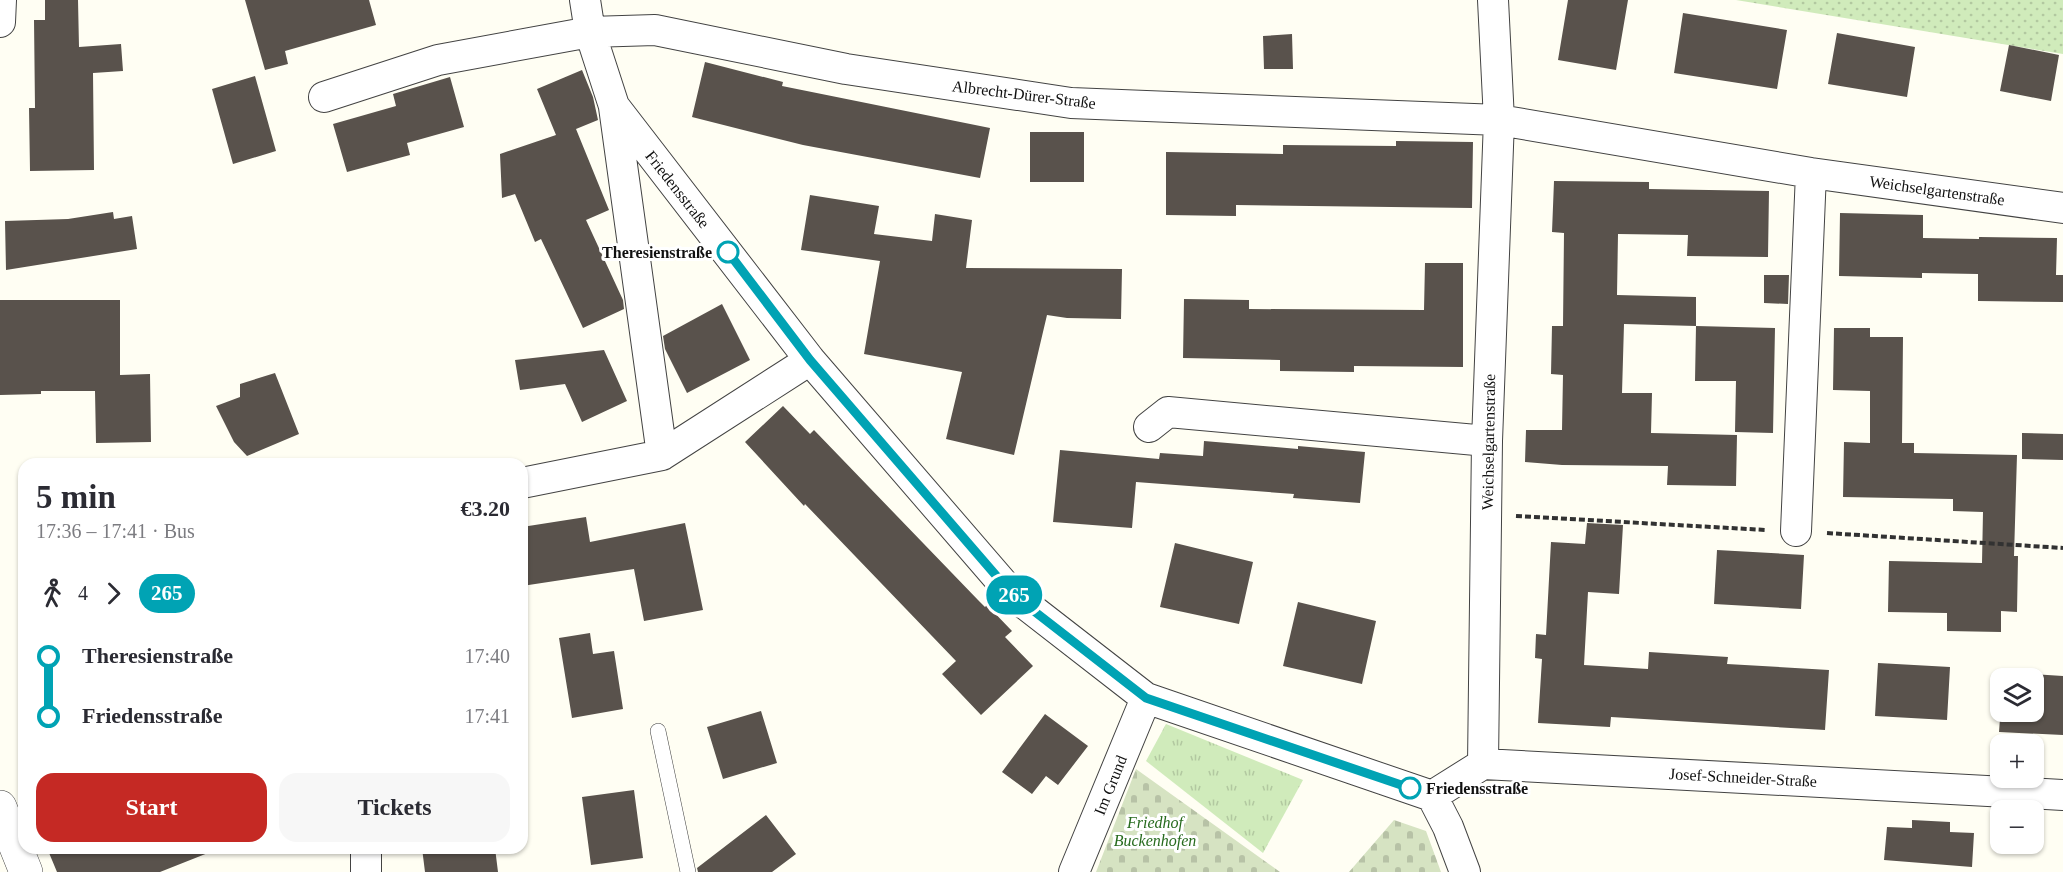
<!DOCTYPE html>
<meta charset="utf-8">
<style>
:root{--surface:#fff;--page:#f7f7f7;--text:#2b2b33;--muted:#7c7c81;--accent:#c52924}
body{margin:0;font-family:"Times New Roman",serif;background:var(--page);color:var(--text);height:100vh;display:flex;flex-direction:column;font-size:22px;white-space:nowrap}
*{box-sizing:border-box;margin:0}
p{font-size:20px;color:var(--muted)}
.icon{flex:none;width:33px;height:33px;fill:none;stroke:currentColor;stroke-width:2;stroke-linecap:round;stroke-linejoin:round}
.map{position:relative;flex:1;overflow:hidden}
.drawer{position:absolute;left:18px;top:458px;width:510px;height:396px;display:flex;flex-direction:column;background:var(--surface);border-radius:18px;box-shadow:0 2px 4px #0004}
.drawer>*{flex:none}
.badge{padding:0 12px;border-radius:20px;font-size:21px;line-height:39px}
.tools{position:absolute;left:1990px;top:668px;display:grid;gap:12px}
.tools a{display:grid;place-items:center;width:54px;height:54px;border-radius:12px;background:var(--surface);box-shadow:0 2px 4px #0004;font-size:30px}
.map>.badge{position:absolute;translate:-50% -50%;box-shadow:0 0 0 3px #fff}
.legs{display:flex;align-items:center;gap:9px;height:66px;padding:0 18px;font-size:20px}
.legs p{margin-inline-start:auto}
.headline{display:flex;align-items:center;justify-content:space-between;height:102px;padding:0 18px}
h1{font-size:33px;font-weight:800;line-height:45px}
.primary-button{display:flex;gap:12px;margin-top:auto;padding:12px 18px}
.primary-button a{flex:1;height:69px;border-radius:18px;background:var(--accent);color:#fff;font-size:24px;font-weight:800;line-height:69px;text-align:center}
.primary-button a+a{background:var(--page);color:var(--text)}
ul{padding:0 18px;list-style:none}
li{display:flex;align-items:center;gap:21px;height:60px;font-size:22px}
li i{display:grid;place-items:center;width:9px;height:100%;margin:0 8px;background:currentColor}
li i::after{content:'';width:15px;height:15px;margin:-8px;border:4px solid;border-radius:50%;background:var(--surface)}
li p{margin-inline-start:auto}
li:first-child i{background:linear-gradient(#0000 50%,currentColor 0)}
li:last-child i{background:linear-gradient(currentColor 50%,#0000 0)}
.map>svg:first-child{display:block}
.grass{fill:url(#grass-dots)}
.cemetery{fill:url(#cemetery-stones)}
.park{fill:url(#park-tufts)}
.building{fill:#59524c}
.lines{fill:none;stroke-linecap:round;stroke-linejoin:round}
.service-casing{stroke:#434343;stroke-width:16}
.minor-casing{stroke:#434343;stroke-width:32}
.tertiary-casing{stroke:#434343;stroke-width:34}
.path{stroke:#323232;stroke-width:4;stroke-dasharray:6 3;stroke-linecap:butt}
.service{stroke:#fff;stroke-width:15}
.minor{stroke:#fff;stroke-width:30}
.tertiary{stroke:#fff;stroke-width:33}
.line-1-casing{stroke:#fff;stroke-width:14}
.line-1{stroke:#00a3b4;stroke-width:9}
.stop-1-dot{fill:#fff;stroke:#00a3b4;stroke-width:3}
.labels{text-anchor:middle;stroke-width:6;stroke-linejoin:round;paint-order:stroke}
.street-label{font-size:16px;fill:#101010;stroke:#fff}
.stop-label{font-size:16px;font-weight:bold;fill:#101010;stroke:#fff;text-anchor:end}
.park-label{font-size:16px;font-style:italic;fill:#276b1e;stroke:#fff}
</style>
<div class="map">
<svg width="2063" height="872" viewBox="0 0 2063 872">
<defs>
<pattern id="grass-dots" width="8" height="8" patternUnits="userSpaceOnUse" patternTransform="scale(1.5)"><rect width="8" height="8" fill="#d0ebbb"/><path d="M2 2h.1M6 6h.1" fill="none" stroke="#b2c8a0" stroke-width="1.8" stroke-linecap="round"/></pattern>
<pattern id="cemetery-stones" width="16" height="16" patternUnits="userSpaceOnUse" patternTransform="scale(1.5)"><rect width="16" height="16" fill="#d6e3c2"/><path d="M2 7V4a2 2 0 0 1 4 0v3zM10 15v-3a2 2 0 0 1 4 0v3z" fill="#b7c2a6"/></pattern>
<pattern id="park-tufts" width="24" height="20" patternUnits="userSpaceOnUse" patternTransform="scale(1.5)"><rect width="24" height="20" fill="#d0ebbb"/><path d="M3 7l-1-3M5 7V3M7 7l1-3M15 17l-1-3M17 17v-4M19 17l1-3" fill="none" stroke="#b2c8a0"/></pattern>
</defs>
<rect width="100%" height="100%" fill="#fffef3"/>
<path class="grass" d="M 1736,0 L 2063,0 L 2063,54 Z"/>
<path class="cemetery" d="M 1136,769 L 1280,872 L 1096,872 Z
M 1394,820 L 1426,831 L 1441,872 L 1349,872 Z"/>
<path class="park" d="M 1166,724 L 1303,780 L 1263,853 L 1146,761 Z"/>
<path class="building" d="M 45,0 L 78,0 L 79,47 L 121,44 L 123,71 L 93,73 L 94,170 L 30,171 L 29,108 L 35,108 L 34,20 L 45,20 Z
M 245,0 L 369,0 L 376,25 L 285,51 L 288,64 L 265,70 Z
M 1568,0 L 1628,0 L 1616,70 L 1558,60 Z
M 1683,13 L 1787,30 L 1777,89 L 1674,73 Z
M 1837,33 L 1915,47 L 1907,97 L 1828,84 Z
M 1292,34 L 1293,69 L 1264,69 L 1263,36 Z
M 2009,45 L 2059,55 L 2051,101 L 2000,91 Z
M 705,62 L 783,82 L 782,86 L 990,128 L 980,178 L 803,145 L 692,117 Z
M 582,70 L 593,97 L 598,120 L 576,129 L 609,210 L 586,220 L 623,300 L 624,309 L 583,328 L 541,239 L 535,242 L 515,194 L 502,198 L 500,154 L 556,135 L 537,89 Z
M 255,76 L 276,151 L 233,164 L 212,89 Z
M 450,77 L 464,127 L 407,143 L 410,155 L 347,172 L 333,124 L 396,106 L 393,94 Z
M 1030,132 L 1084,132 L 1084,182 L 1030,182 Z
M 1396,141 L 1473,142 L 1472,208 L 1236,205 L 1236,216 L 1166,215 L 1166,152 L 1283,154 L 1283,145 L 1396,146 Z
M 1554,181 L 1649,182 L 1649,189 L 1769,191 L 1768,257 L 1687,256 L 1688,235 L 1618,234 L 1617,295 L 1696,297 L 1696,326 L 1624,324 L 1622,393 L 1652,393 L 1651,433 L 1737,435 L 1736,486 L 1667,485 L 1668,466 L 1562,465 L 1525,462 L 1526,430 L 1562,430 L 1563,375 L 1551,374 L 1552,326 L 1563,326 L 1564,233 L 1552,232 Z
M 810,195 L 879,206 L 874,234 L 932,241 L 935,214 L 972,220 L 966,268 L 1122,269 L 1121,319 L 1067,318 L 1047,315 L 1014,455 L 946,439 L 962,372 L 864,354 L 880,261 L 801,250 Z
M 113,212 L 114,219 L 132,216 L 137,249 L 6,270 L 5,221 L 68,219 Z
M 1840,213 L 1923,215 L 1923,238 L 1979,239 L 1979,237 L 2057,238 L 2056,275 L 2063,275 L 2063,302 L 1978,301 L 1978,274 L 1922,273 L 1922,278 L 1839,276 Z
M 1425,263 L 1463,263 L 1463,367 L 1354,366 L 1354,372 L 1280,371 L 1280,360 L 1183,358 L 1184,299 L 1249,300 L 1249,309 L 1424,310 Z
M 1764,275 L 1789,275 L 1788,304 L 1764,303 Z
M 0,300 L 120,300 L 120,375 L 150,374 L 151,442 L 96,443 L 95,391 L 41,391 L 41,394 L 0,395 Z
M 722,304 L 750,360 L 687,393 L 665,349 L 663,336 Z
M 1696,326 L 1775,328 L 1773,433 L 1735,432 L 1736,381 L 1695,381 Z
M 1834,328 L 1870,328 L 1870,337 L 1903,337 L 1902,443 L 1914,443 L 1914,453 L 2017,455 L 2014,556 L 2018,556 L 2017,612 L 2001,611 L 2001,632 L 1947,631 L 1947,613 L 1888,612 L 1889,561 L 1982,563 L 1983,512 L 1953,511 L 1953,499 L 1843,497 L 1844,442 L 1870,443 L 1870,391 L 1833,390 Z
M 604,350 L 627,401 L 582,422 L 565,384 L 520,390 L 515,360 Z
M 275,373 L 299,434 L 247,456 L 234,442 L 216,406 L 240,397 L 240,384 Z
M 783,406 L 810,434 L 814,430 L 978,600 L 985,607 L 987,605 L 1012,631 L 1005,637 L 1033,666 L 981,715 L 942,674 L 956,661 L 805,504 L 804,506 L 745,442 Z
M 2022,433 L 2063,434 L 2063,460 L 2022,459 Z
M 1204,441 L 1298,449 L 1298,446 L 1365,452 L 1360,503 L 1293,498 L 1294,494 L 1136,482 L 1132,528 L 1053,522 L 1060,450 L 1159,459 L 1160,453 L 1203,456 Z
M 586,517 L 590,542 L 685,523 L 703,610 L 644,621 L 634,569 L 522,586 L 522,527 Z
M 1587,523 L 1623,525 L 1619,594 L 1588,592 L 1584,665 L 1648,669 L 1649,652 L 1728,657 L 1727,664 L 1829,670 L 1825,730 L 1611,717 L 1610,727 L 1538,723 L 1542,659 L 1535,658 L 1536,634 L 1546,635 L 1551,542 L 1585,544 Z
M 1175,543 L 1253,562 L 1239,624 L 1160,607 Z
M 1717,550 L 1804,555 L 1801,609 L 1714,604 Z
M 1298,602 L 1376,621 L 1362,684 L 1283,666 Z
M 590,633 L 593,654 L 614,651 L 623,709 L 572,718 L 559,638 Z
M 1878,663 L 1950,667 L 1947,720 L 1875,716 Z
M 2003,672 L 2063,676 L 2063,735 L 1999,732 L 2001,705 L 2001,711 L 2034,711 L 2034,678 L 2003,678 Z
M 761,711 L 777,763 L 723,779 L 707,727 Z
M 1045,714 L 1088,746 L 1058,785 L 1046,776 L 1032,794 L 1002,772 Z
M 634,790 L 643,858 L 591,865 L 582,797 Z
M 766,815 L 796,854 L 772,872 L 698,872 L 697,868 Z
M 1912,820 L 1950,822 L 1950,832 L 1974,833 L 1972,867 L 1884,860 L 1887,827 L 1912,828 Z
M 47,848 L 218,848 L 218,849 L 160,872 L 57,872 Z
M 422,848 L 495,848 L 498,872 L 425,872 Z"/>
<g class="lines">
<defs>
<path id="service" d="M 658,731 L 688,872"/>
<path id="minor" d="M 585,0 L 590,32 L 614,106 L 810,360 L 1012,594 L 1146,698 L 1432,796 L 1448,827 L 1465,872
M 0,22 L 1,0
M 324,97 L 438,60 L 590,32 L 655,30 L 846,69 L 1071,103 L 1499,120 L 1811,173 L 2063,208
M 614,107 L 662,455
M 1149,427 L 1168,412 L 1487,441
M 522,483 L 662,455 L 810,360
M 1796,531 L 1811,173
M 1483,764 L 1487,441 L 1499,120 L 1493,0
M 1432,796 L 1483,764 L 2063,795
M 366,848 L 366,872
M 1074,872 L 1146,698"/>
<path id="tertiary" d="M 0,807 L 26,872"/>
</defs>
<use href="#service" class="service-casing"/>
<use href="#minor" class="minor-casing"/>
<use href="#tertiary" class="tertiary-casing"/>
<path class="path" d="M 1516,516 L 1766,530
M 1827,533 L 2063,548"/>
<use href="#service" class="service"/>
<use href="#minor" class="minor"/>
<use href="#tertiary" class="tertiary"/>
</g>
<g class="lines">
<defs>
<path id="line-1" d="M 728,252 L 810,360 L 1012,594 L 1146,698 L 1410,788"/>
</defs>
<use href="#line-1" class="line-1-casing"/>
<use href="#line-1" class="line-1"/>
</g>
<g class="stop-1-dot">
<circle cx="728" cy="252" r="10"/>
<circle cx="1410" cy="788" r="10"/>
</g>
<g class="labels">
<g class="street-label">
<text transform="translate(1024 94) rotate(7)" y="6">Albrecht-Dürer-Straße</text>
<text transform="translate(678 189) rotate(52)" y="6">Friedensstraße</text>
<text transform="translate(1937 190) rotate(8)" y="6">Weichselgartenstraße</text>
<text transform="translate(1488 442) rotate(-89)" y="6">Weichselgartenstraße</text>
<text transform="translate(1743 777) rotate(3)" y="6">Josef-Schneider-Straße</text>
<text transform="translate(1110 785) rotate(-68)" y="6">Im Grund</text>
</g>
<g class="stop-label">
<text x="712" y="258">Theresienstraße</text>
<text x="1426" y="794" text-anchor="start">Friedensstraße</text>
</g>
<g class="park-label">
<text x="1155" y="828">Friedhof<tspan x="1155" dy="18">Buckenhofen</tspan></text>
</g>
</g>
</svg>
<div class="tools">
<a><svg class="icon" aria-label="layers" viewBox="0 0 24 24"><path d="M12 4l9 5-9 5-9-5zM3 14l9 5 9-5"/></svg></a>
<a>+</a>
<a>−</a>
</div>
<b class="badge" style="left:1014px;top:595px;background:#00a3b4;color:#fff">265</b>
<section class="drawer">
<div class="headline"><div><h1>5 min</h1><p>17:36 – 17:41 · Bus</p></div><b>€3.20</b></div>
<div class="legs"><svg class="icon" aria-label="walk" viewBox="0 0 24 24"><circle cx="13" cy="4" r="2"/><path d="M13 8l-2 6 4 7M11 14l-3 7M7 12l3-4h3l4 4"/></svg>4<svg class="icon" aria-label="forward" viewBox="0 0 24 24"><path d="M9 5l7 7-7 7"/></svg><b class="badge" style="background:#00a3b4;color:#fff">265</b></div>
<ul>
<li><i style="color:#00a3b4"></i><b>Theresienstraße</b><p>17:40</p></li>
<li><i style="color:#00a3b4"></i><b>Friedensstraße</b><p>17:41</p></li>
</ul>
<div class="primary-button"><a>Start</a><a>Tickets</a></div>
</section>
</div>
